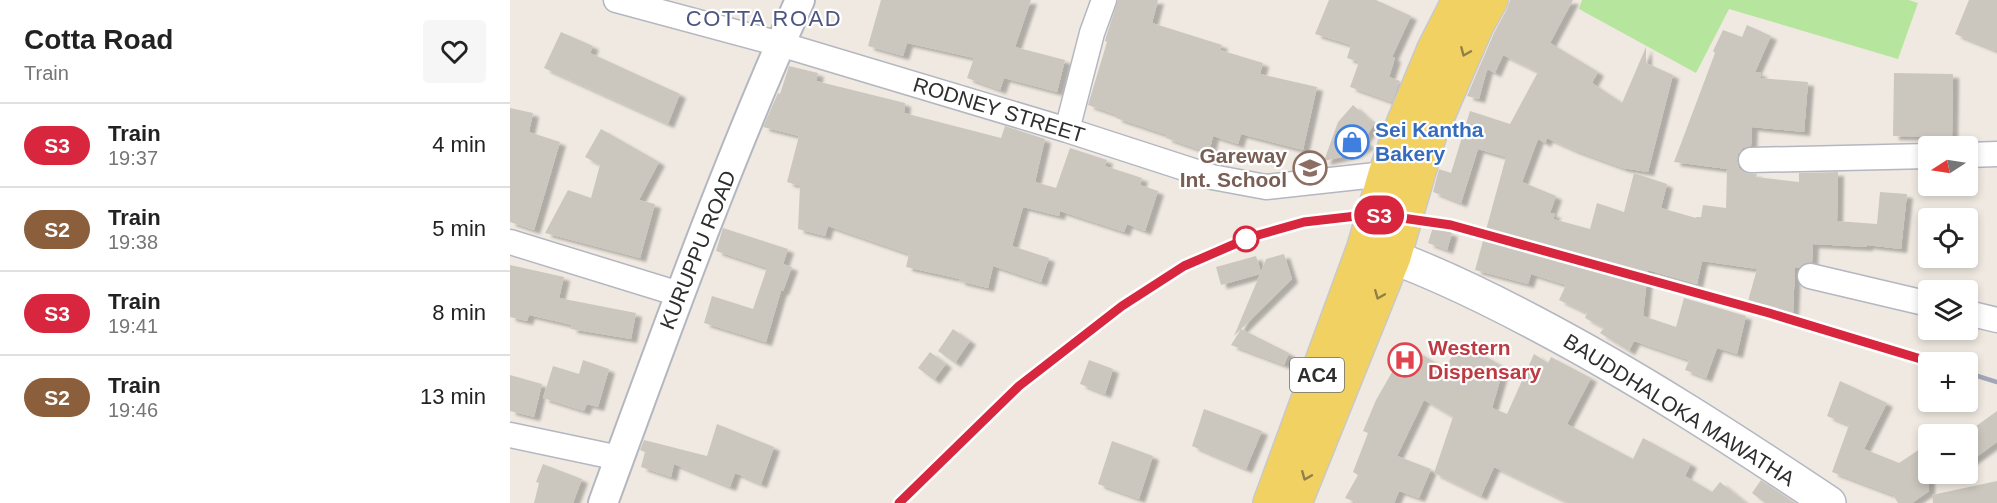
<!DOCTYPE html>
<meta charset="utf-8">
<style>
:root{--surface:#fff;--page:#f6f6f6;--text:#222;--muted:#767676;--line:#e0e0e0}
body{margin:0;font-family:Helvetica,sans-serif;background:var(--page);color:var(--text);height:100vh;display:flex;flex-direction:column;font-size:22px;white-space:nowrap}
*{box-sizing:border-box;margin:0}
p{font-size:20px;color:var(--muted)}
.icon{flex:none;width:33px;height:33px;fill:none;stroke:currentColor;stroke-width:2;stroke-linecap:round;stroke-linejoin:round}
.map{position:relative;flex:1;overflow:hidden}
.details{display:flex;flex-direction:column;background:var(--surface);width:510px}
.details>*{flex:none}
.badge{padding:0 12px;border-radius:20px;font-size:21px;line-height:39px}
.needle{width:39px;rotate:258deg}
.controls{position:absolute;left:1408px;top:136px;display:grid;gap:12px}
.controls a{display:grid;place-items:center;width:60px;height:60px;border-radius:6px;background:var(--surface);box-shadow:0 3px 9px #0003;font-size:30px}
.map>.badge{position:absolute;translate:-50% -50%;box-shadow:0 0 0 3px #fff}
.round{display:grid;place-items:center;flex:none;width:63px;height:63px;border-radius:6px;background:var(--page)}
.summary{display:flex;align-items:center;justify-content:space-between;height:102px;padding:0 24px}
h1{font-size:28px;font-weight:800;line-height:45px}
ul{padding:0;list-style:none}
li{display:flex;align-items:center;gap:18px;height:84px;padding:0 24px;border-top:2px solid var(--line)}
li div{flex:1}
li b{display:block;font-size:22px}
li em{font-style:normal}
li .badge{min-width:66px;font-weight:700;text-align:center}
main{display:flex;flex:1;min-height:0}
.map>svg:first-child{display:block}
.green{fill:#b6e59e}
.building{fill:#cbc7bf;filter:url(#shadow)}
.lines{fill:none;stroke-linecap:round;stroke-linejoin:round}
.minor-casing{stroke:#b4b7c1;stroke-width:27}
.tertiary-casing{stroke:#b4b7c1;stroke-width:32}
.secondary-casing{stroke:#b4b7c1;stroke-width:36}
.primary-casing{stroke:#c9c9c9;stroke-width:36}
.minor{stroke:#fff;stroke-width:24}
.tertiary{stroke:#fff;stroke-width:28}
.secondary{stroke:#fff;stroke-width:33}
.primary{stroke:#f2d163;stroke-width:33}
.rail{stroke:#a3a6b8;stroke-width:4.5}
.oneway{stroke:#908048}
.line-casing{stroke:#fff;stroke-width:14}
.line{stroke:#d7263d;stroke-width:9}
.stop-dot{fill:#fff;stroke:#d7263d;stroke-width:3}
.labels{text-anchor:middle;stroke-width:4.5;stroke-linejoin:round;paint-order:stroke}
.shield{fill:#fff;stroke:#6d6d6d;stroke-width:1.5}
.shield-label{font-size:20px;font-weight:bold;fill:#2e2e2e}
.street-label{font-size:21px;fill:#2e2e2e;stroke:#fff}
.shop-label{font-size:21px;font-weight:bold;fill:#366cbe;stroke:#fff;text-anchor:start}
.education-label{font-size:21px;font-weight:bold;fill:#785e54;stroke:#fff;text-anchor:end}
.health-label{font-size:21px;font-weight:bold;fill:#be3a42;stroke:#fff;text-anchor:start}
.neighbourhood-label{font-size:22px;letter-spacing:1.5px;fill:#4d5680;stroke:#fff}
</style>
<main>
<section class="details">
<div class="summary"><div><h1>Cotta Road</h1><p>Train</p></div><a class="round"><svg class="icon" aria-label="heart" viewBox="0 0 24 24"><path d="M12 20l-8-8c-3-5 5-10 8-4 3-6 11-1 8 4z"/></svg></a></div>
<ul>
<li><span class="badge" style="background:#d7263d;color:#fff">S3</span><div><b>Train</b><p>19:37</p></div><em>4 min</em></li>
<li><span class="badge" style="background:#8b5e3c;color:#fff">S2</span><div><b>Train</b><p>19:38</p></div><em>5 min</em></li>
<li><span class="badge" style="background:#d7263d;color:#fff">S3</span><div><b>Train</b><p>19:41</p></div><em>8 min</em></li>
<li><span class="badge" style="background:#8b5e3c;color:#fff">S2</span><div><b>Train</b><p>19:46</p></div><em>13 min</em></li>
</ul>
</section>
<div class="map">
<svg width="1487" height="503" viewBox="0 0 1487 503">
<defs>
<filter id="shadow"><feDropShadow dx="6" dy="4" stdDeviation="1.5" flood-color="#0004"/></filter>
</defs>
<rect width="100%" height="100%" fill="#efe9e1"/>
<path class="green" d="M 1072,0 L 1399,0 L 1408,3 L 1388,59 L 1219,9 L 1186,73 L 1069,9 Z"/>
<path class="building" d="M 371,0 L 521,0 L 505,47 L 555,60 L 547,92 L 494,78 L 490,90 L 457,78 L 464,58 L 397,43 L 393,56 L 358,46 Z
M 608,0 L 648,0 L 642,23 L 712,45 L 710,50 L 753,63 L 750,74 L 807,87 L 793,150 L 731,134 L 728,144 L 703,136 L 699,153 L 656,138 L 657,135 L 606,118 L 607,115 L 578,105 L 597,42 L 595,41 L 596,37 Z
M 819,0 L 866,0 L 901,16 L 882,57 L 885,58 L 879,77 L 890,81 L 882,102 L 840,87 L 849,62 L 837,58 L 841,45 L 805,34 Z
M 1000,0 L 1063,0 L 1040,43 L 1088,72 L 1082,83 L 1112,103 L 1136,47 L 1136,63 L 1163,75 L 1138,172 L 1113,168 L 1064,150 L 1037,138 L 1035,143 L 1028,139 L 1012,182 L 1046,196 L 1040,213 L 1045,214 L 1043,219 L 1080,229 L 1087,203 L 1114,212 L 1124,173 L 1157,184 L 1151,208 L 1186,218 L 1186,217 L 1191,217 L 1193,205 L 1216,208 L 1217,169 L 1164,162 L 1205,53 L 1203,51 L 1213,30 L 1232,37 L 1237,25 L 1261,36 L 1245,72 L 1251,73 L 1250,78 L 1298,82 L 1294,132 L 1242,127 L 1241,146 L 1233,148 L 1228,154 L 1227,161 L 1229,168 L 1235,173 L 1247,174 L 1246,177 L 1289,182 L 1289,173 L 1328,172 L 1327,221 L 1367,224 L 1370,192 L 1397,194 L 1391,249 L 1357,245 L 1357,247 L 1303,244 L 1302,262 L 1295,263 L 1289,268 L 1285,267 L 1283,313 L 1238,301 L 1247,269 L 1192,261 L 1187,284 L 1138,270 L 1133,316 L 1166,327 L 1174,298 L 1236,316 L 1227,354 L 1207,348 L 1196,378 L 1175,370 L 1179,360 L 1124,341 L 1119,351 L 1090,333 L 1094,328 L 1075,318 L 1077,313 L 1049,300 L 1056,285 L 1021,274 L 1018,284 L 965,270 L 996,157 L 968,149 L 951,203 L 923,192 L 929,169 L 941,173 L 960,111 L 1000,124 L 1028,72 L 993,55 L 985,73 L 977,69 L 969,99 L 957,96 L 984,33 L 997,9 Z
M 1459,0 L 1487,0 L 1487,51 L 1445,34 Z
M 51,32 L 83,46 L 80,53 L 170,94 L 158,124 L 34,68 Z
M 279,66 L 308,73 L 306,81 L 395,103 L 394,113 L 491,138 L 495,126 L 535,139 L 525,182 L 546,188 L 560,148 L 597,160 L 595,166 L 632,178 L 630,185 L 648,191 L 635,231 L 617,224 L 614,232 L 550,211 L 549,216 L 513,207 L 502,246 L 539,258 L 531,282 L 483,266 L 478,288 L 449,281 L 450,279 L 396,267 L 399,254 L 318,226 L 315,236 L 288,229 L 290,186 L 277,182 L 289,136 L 253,127 L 268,93 L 270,94 Z
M 1384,73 L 1443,74 L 1442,137 L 1383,136 Z
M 843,105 L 864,124 L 854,140 L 858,145 L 845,154 L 814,161 L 828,122 Z
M 0,108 L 23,113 L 19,132 L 50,142 L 24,230 L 0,222 Z
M 91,129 L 149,162 L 129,200 L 145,204 L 130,258 L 35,233 L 58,190 L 81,198 L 90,165 L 75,157 Z
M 923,227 L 942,233 L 937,250 L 918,243 Z
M 213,228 L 278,249 L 273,264 L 282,267 L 273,291 L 271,291 L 256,342 L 194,323 L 202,296 L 243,309 L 257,268 L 206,251 Z
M 774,254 L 782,279 L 724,336 L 750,274 L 711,285 L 706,267 L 746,256 L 751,272 L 756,259 Z
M 0,265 L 54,277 L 49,298 L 126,313 L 121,339 L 61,329 L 62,325 L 19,315 L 17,321 L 0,317 Z
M 443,329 L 460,341 L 445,363 L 428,351 Z
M 731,329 L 779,353 L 774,365 L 721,345 Z
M 951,342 L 994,367 L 982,408 L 997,414 L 1024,354 L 1038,363 L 1041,357 L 1081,378 L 1057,424 L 1123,459 L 1133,438 L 1181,464 L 1175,476 L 1202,492 L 1210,482 L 1236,503 L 1059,503 L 984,467 L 971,496 L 924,473 L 943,417 L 914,400 L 887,456 L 921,469 L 909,498 L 889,491 L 884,503 L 848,503 L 835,498 L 848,475 L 843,472 L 858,433 L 853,431 L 866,400 L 897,346 L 935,368 Z
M 420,352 L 436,364 L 424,380 L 408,368 Z
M 73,360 L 99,369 L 88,407 L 77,404 L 74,411 L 33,398 L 43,366 L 69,374 Z
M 579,360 L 603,369 L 595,394 L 570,384 Z
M 0,375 L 32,384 L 24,417 L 0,411 Z
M 1330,381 L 1377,403 L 1354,449 L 1389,463 L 1419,443 L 1419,491 L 1402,503 L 1388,503 L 1383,495 L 1322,472 L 1339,425 L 1317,416 Z
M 694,409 L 752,431 L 736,469 L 682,446 Z
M 1487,411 L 1487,442 L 1458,463 L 1458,432 Z
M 207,424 L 264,447 L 251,484 L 225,473 L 220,487 L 164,464 L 161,477 L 131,467 L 135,452 L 130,450 L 134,440 L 197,456 Z
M 602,441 L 643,456 L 629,499 L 588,484 Z
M 33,464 L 72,479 L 63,503 L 24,503 L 29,483 L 26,482 Z
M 1251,480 L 1273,495 L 1285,503 L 1255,503 L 1242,493 Z
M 1487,481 L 1487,503 L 1423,503 L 1422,495 Z"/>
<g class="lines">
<defs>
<path id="minor" d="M 106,0 L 270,44 L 557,130 L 702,177 L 756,187 L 875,174
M 557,130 L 582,33 L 594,0
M 1458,155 L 1487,154
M 1241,160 L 1419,156
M 0,242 L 169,294
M 1300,276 L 1419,304
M 1458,313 L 1487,320
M 0,435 L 109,458"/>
<path id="tertiary" d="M 93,503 C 155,334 216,164 290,0"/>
<path id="secondary" d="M 857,248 C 915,267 970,294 1023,322 C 1126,376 1223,439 1319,503"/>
<path id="primary" d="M 760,503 L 854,247 L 875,174 L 893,124 L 924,49 L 949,0
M 785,503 L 884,257 L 920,134 L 967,25 L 981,0"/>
</defs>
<use href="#minor" class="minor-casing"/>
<use href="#tertiary" class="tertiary-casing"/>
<use href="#secondary" class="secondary-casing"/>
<use href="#primary" class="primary-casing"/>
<use href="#minor" class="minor"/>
<use href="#tertiary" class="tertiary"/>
<use href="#secondary" class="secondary"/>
<use href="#primary" class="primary"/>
<path class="rail" d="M 1458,373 L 1487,382
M 389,503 L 509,386 L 612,306 L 674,266 L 741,237 L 794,222 L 864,214 L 941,225 L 1259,313 L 1424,363"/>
</g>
<defs><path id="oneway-chevron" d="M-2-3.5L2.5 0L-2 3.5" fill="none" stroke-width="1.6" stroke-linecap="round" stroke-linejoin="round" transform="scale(1.5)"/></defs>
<g class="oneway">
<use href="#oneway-chevron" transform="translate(955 52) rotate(113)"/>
<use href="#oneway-chevron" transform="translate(869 295) rotate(112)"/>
<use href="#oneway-chevron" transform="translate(796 476) rotate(112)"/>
</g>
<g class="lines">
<defs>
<path id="line" d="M 389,503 L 509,386 L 612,306 L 674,266 L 741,237 L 794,222 L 864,214 L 941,225 L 1259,313 L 1424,363"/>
</defs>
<use href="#line" class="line-casing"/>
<use href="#line" class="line"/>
</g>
<defs>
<symbol id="shop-ring" viewBox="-11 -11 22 22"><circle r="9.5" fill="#fff" stroke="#3f7fe0" stroke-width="1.5"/><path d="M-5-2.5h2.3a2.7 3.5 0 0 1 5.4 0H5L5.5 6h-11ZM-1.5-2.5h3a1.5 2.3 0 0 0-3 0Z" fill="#3f7fe0"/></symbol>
<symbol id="school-ring" viewBox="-11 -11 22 22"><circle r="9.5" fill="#fff" stroke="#8d6e63" stroke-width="1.5"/><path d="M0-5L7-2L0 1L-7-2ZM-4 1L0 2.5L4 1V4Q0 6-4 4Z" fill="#8d6e63"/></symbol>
<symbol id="hospital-ring" viewBox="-11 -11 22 22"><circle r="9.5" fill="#fff" stroke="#e0444e" stroke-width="1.5"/><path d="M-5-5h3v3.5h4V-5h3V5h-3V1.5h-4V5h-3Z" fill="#e0444e"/></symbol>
</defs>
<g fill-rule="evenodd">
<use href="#shop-ring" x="823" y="123" width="38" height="38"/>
<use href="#school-ring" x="781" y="149" width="38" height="38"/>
<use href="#hospital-ring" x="876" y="341" width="38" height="38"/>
</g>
<circle class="stop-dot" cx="736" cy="239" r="12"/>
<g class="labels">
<rect class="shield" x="780" y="358" width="54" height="34" rx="4.5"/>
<g class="shield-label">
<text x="807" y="382">AC4</text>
</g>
<g class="street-label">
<text transform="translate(489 110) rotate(17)" y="7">RODNEY STREET</text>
<text transform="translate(188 250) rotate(-68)" y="7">KURUPPU ROAD</text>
<text transform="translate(1169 410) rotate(32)" y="7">BAUDDHALOKA MAWATHA</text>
</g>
<g class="shop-label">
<text x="865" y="137">Sei Kantha<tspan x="865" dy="24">Bakery</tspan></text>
</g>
<g class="education-label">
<text x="777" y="163">Gareway<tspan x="777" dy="24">Int. School</tspan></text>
</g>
<g class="health-label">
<text x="918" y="355">Western<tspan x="918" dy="24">Dispensary</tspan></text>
</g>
<g class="neighbourhood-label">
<text x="254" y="26">COTTA ROAD</text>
</g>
</g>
</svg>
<div class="controls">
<a><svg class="needle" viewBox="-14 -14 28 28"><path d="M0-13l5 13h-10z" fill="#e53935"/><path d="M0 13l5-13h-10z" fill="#767676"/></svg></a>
<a><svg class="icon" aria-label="locate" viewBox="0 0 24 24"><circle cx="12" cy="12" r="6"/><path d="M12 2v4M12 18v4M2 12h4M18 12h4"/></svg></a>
<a><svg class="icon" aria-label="layers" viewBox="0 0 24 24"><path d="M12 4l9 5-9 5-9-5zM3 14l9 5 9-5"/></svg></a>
<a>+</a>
<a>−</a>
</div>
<b class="badge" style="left:869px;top:215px;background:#d7263d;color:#fff">S3</b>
</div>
</main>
